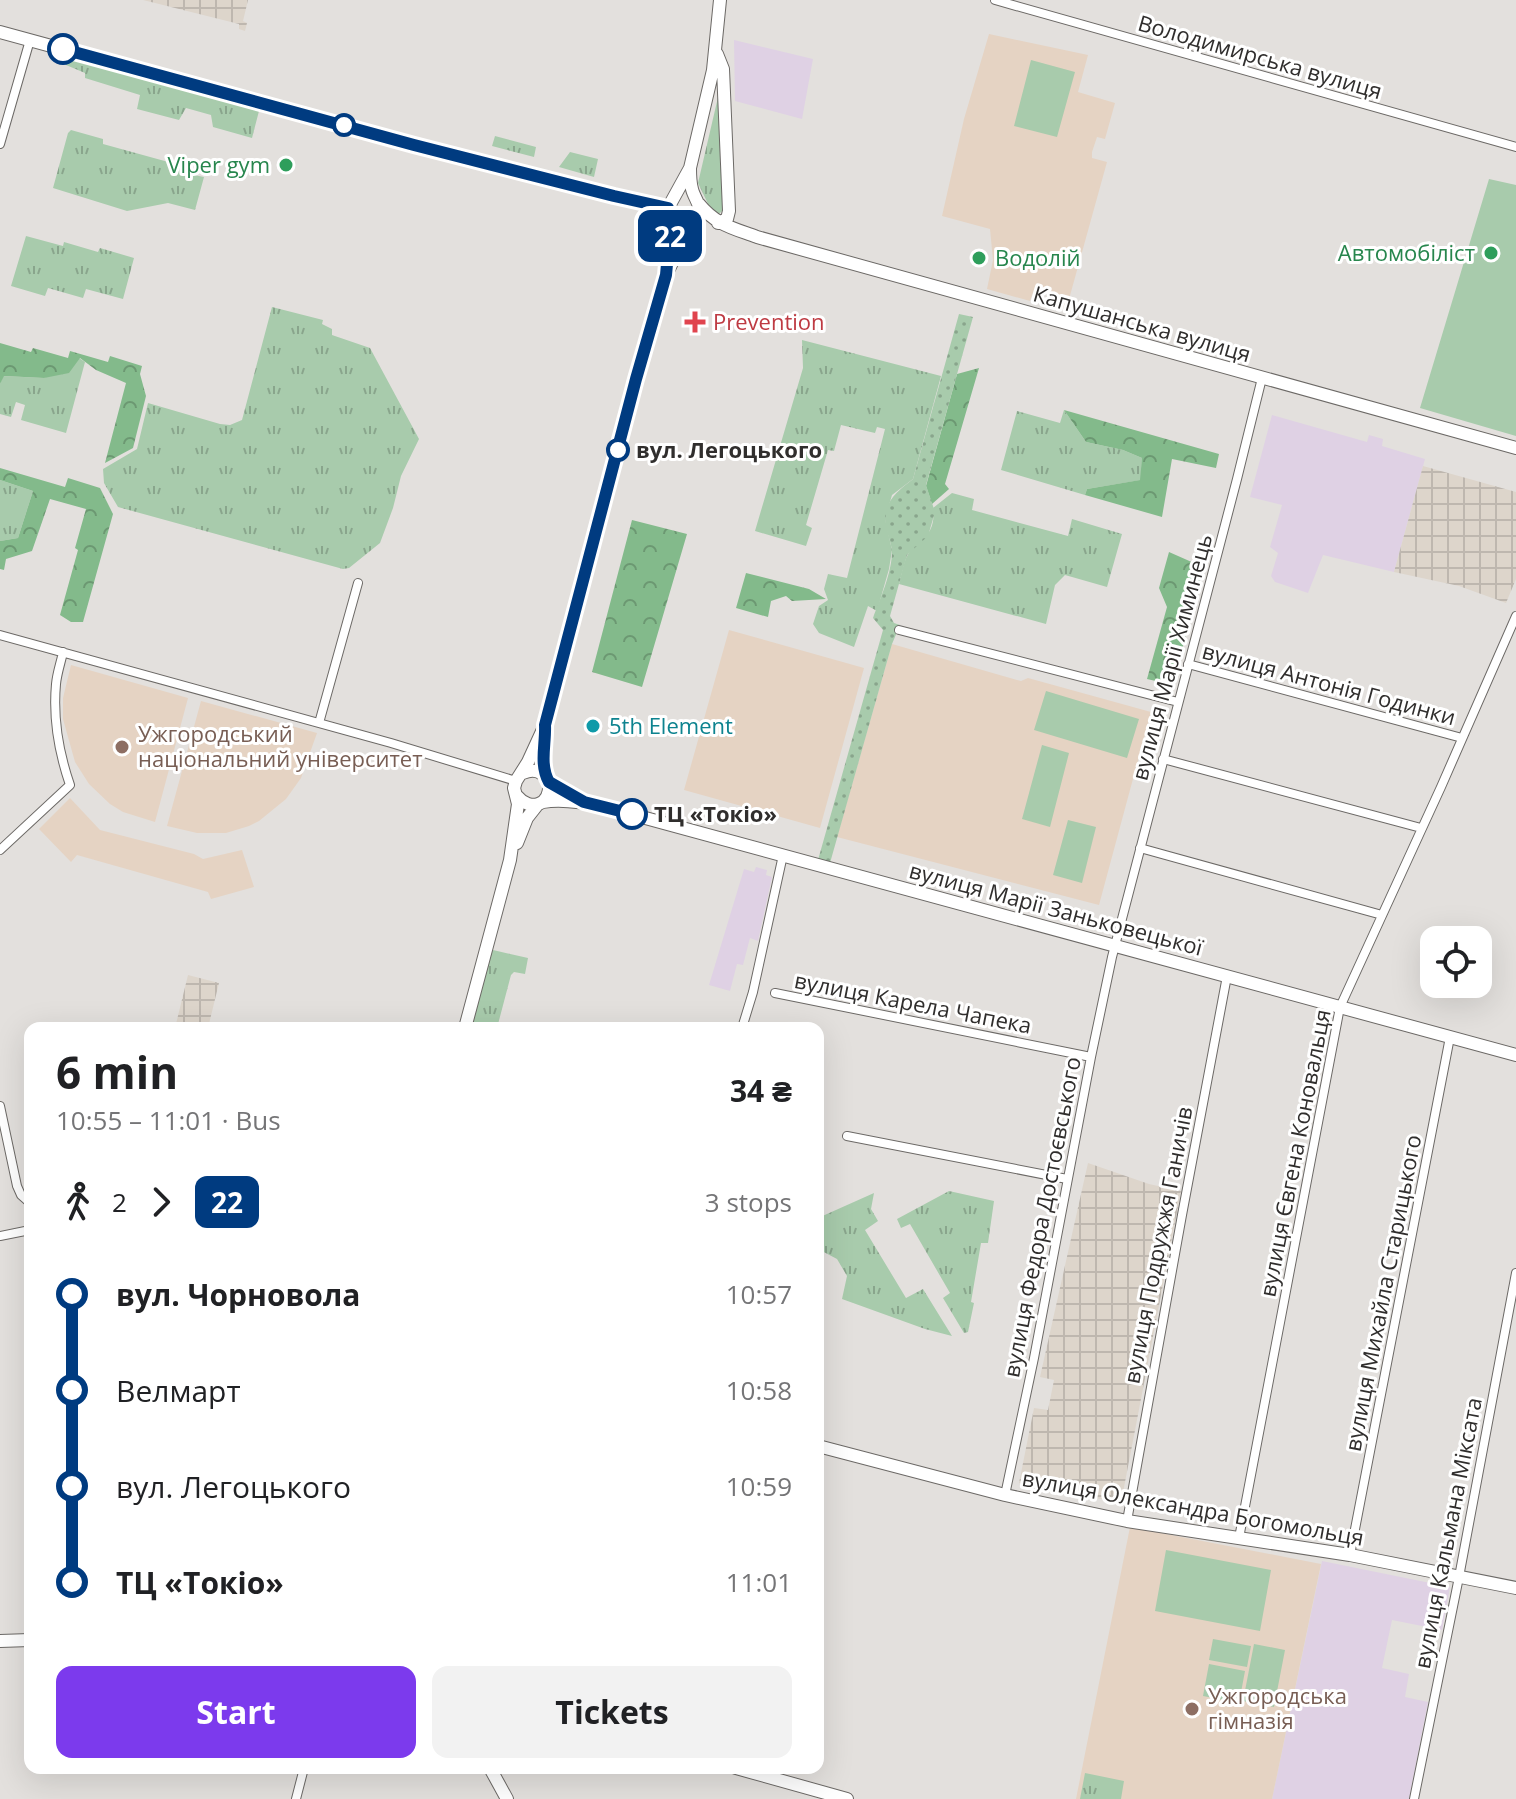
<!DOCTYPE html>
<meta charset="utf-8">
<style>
:root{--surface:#fff;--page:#f2f2f2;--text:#202124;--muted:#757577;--accent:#7c3aed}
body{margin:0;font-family:"Open Sans",sans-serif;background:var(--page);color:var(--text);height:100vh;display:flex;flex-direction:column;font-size:30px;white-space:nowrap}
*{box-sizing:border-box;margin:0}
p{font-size:26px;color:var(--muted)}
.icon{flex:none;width:44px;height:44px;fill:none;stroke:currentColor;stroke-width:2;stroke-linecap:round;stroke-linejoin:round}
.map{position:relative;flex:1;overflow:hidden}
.drawer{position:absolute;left:24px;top:1022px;width:800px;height:752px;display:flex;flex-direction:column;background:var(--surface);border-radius:16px;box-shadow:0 8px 32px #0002}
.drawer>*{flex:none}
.badge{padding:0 16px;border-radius:12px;font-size:28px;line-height:52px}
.controls{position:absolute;left:1420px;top:926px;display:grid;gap:16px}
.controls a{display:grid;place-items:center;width:72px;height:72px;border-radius:16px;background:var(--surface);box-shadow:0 8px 32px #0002;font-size:40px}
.map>.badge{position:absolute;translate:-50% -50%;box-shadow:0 0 0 4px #fff}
.legs{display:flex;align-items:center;gap:12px;height:88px;padding:0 32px;font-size:26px}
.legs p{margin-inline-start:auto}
.summary{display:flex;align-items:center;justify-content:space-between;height:136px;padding:0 32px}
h1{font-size:44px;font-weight:700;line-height:60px}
.action{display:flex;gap:16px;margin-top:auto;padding:16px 32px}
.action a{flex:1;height:92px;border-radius:16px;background:var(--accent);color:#fff;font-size:32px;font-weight:700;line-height:92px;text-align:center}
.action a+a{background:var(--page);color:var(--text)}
ul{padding:0 32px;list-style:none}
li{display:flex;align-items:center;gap:28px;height:96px;font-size:30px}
li i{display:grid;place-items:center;width:12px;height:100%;margin:0 10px;background:currentColor}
li i::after{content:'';width:20px;height:20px;margin:-10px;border:6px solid;border-radius:50%;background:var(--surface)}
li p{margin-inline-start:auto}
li:first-child i{background:linear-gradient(#0000 50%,currentColor 0)}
li:last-child i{background:linear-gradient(currentColor 50%,#0000 0)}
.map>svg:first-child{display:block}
.commercial{fill:#dfd1e4}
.industrial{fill:url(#industrial-grid)}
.education{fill:#e5d3c3}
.grass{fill:url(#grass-tufts)}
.forest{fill:url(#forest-crowns)}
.park{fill:url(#park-dots)}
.garden{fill:#a8cbac}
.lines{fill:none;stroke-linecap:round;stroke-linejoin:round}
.street-casing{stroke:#6c6966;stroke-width:10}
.secondary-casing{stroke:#6c6966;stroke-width:14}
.street{stroke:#fff;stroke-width:8}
.secondary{stroke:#fff;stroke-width:12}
.line-1-casing{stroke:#fff;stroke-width:18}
.line-1{stroke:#003b80;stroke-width:12}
.stop-1-dot{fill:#fff;stroke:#003b80;stroke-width:4}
.leisure-dot{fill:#2e9e5b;stroke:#fff;stroke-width:3}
.health-dot{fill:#e0444e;stroke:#fff;stroke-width:3}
.culture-dot{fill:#0f9aa8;stroke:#fff;stroke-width:3}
.education-dot{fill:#8d6e63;stroke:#fff;stroke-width:3}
.labels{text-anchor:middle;stroke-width:6;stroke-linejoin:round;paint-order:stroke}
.street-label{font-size:22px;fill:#302e2d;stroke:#fff}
.leisure-label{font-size:22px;fill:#27864d;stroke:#fff;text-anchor:end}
.health-label{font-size:22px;fill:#be3a42;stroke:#fff;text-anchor:start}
.stop-label{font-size:22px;font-weight:bold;fill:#302e2d;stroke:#fff;text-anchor:start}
.culture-label{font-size:22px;fill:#0d838f;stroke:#fff;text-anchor:start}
.education-label{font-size:22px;fill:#785e54;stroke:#fff;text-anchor:start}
</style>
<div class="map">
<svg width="1516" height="1799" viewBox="0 0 1516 1799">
<defs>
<pattern id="industrial-grid" width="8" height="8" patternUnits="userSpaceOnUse" patternTransform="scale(2)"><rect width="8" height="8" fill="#ddd5cb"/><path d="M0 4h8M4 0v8" fill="none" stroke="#beb7af"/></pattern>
<pattern id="grass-tufts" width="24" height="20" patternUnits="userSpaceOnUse" patternTransform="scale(2)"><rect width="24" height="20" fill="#a8cbac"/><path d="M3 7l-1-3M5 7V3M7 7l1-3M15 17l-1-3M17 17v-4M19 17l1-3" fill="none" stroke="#89a58c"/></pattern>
<pattern id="forest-crowns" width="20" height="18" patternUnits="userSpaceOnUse" patternTransform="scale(2)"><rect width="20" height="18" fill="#83ba8b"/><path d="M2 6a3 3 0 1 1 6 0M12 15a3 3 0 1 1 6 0" fill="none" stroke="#6c9872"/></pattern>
<pattern id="park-dots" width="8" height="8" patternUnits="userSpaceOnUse" patternTransform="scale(2)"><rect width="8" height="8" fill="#a8cbac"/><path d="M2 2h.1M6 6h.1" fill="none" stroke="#89a58c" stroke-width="1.8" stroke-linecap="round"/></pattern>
</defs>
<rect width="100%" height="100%" fill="#e3e0dd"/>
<path class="commercial" d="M 734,40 L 813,59 L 802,119 L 735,101 Z
M 1272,415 L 1367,442 L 1369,435 L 1383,439 L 1382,446 L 1425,459 L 1394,572 L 1323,555 L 1308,593 L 1275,582 L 1271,576 L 1278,553 L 1270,547 L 1282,505 L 1250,497 Z
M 756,867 L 767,870 L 766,875 L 772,877 L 758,941 L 750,938 L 743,965 L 737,964 L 730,991 L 709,985 L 744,869 L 754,872 Z
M 1322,1561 L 1450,1587 L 1442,1630 L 1392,1620 L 1382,1668 L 1409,1674 L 1405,1697 L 1428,1702 L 1409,1799 L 1272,1799 Z"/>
<path class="industrial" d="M 143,0 L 248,0 L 243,21 L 247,23 L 245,31 L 239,29 L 239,24 Z
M 1423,466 L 1516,492 L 1516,579 L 1506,603 L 1459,586 L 1394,572 Z
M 188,975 L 219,983 L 208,1028 L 175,1028 Z
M 1088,1163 L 1149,1184 L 1181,1191 L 1121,1503 L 1019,1483 L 1034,1408 L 1048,1410 L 1054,1380 L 1040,1377 Z"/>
<path class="education" d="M 989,34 L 1088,55 L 1078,92 L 1115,103 L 1105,139 L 1097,137 L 1092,152 L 1092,158 L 1107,162 L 1066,310 L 1047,306 L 1051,292 L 1035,287 L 1030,301 L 987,289 L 993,260 L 990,229 L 942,216 L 964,119 Z
M 729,630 L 864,668 L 820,828 L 684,790 Z
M 892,644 L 1017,680 L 1021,681 L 1028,678 L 1151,712 L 1099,905 L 837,837 Z
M 71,665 L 188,698 L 155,822 L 123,812 L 110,804 L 89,784 L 75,762 L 63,719 L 63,698 Z
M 201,701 L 317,733 L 301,778 L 286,799 L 259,821 L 249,826 L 226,833 L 197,833 L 167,826 Z
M 70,798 L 100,830 L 194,854 L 203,859 L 242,850 L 254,887 L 211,899 L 208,892 L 77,855 L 71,862 L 39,829 Z
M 1130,1527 L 1321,1564 L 1272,1799 L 1076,1799 Z"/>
<path class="grass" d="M 68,58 L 259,111 L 252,138 L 213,127 L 211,115 L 186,108 L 179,120 L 137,109 L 140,95 L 85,78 L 85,73 L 66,65 Z
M 719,93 L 724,209 L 720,213 L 717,214 L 710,208 L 698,183 Z
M 71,130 L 103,139 L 103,144 L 190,168 L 189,174 L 204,177 L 195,210 L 168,203 L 127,211 L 53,188 L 68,133 Z
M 495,136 L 536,147 L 534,157 L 492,146 Z
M 570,152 L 598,159 L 594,177 L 559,167 Z
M 26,236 L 63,246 L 64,242 L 98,252 L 100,248 L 134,258 L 123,299 L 86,289 L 83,298 L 48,288 L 45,296 L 11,286 Z
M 272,307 L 323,320 L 322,324 L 332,329 L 332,335 L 370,348 L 419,439 L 401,476 L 393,508 L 380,543 L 349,568 L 343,569 L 118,507 L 104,483 L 103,469 L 137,449 L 148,403 L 220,424 L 230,425 L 242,420 Z
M 802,340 L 941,376 L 913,479 L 892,495 L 885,519 L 892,550 L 889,569 L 877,611 L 868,606 L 854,647 L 819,633 L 813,624 L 819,606 L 828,600 L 824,589 L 828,574 L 847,578 L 885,429 L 877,427 L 875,433 L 841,425 L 834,451 L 828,450 L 806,525 L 812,528 L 806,546 L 755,531 L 803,368 Z
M 79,358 L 85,362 L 66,433 L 21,420 L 25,405 L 16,402 L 11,417 L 0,414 L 0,384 L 3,376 L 44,378 Z
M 1064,410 L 1086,442 L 1123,450 L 1142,458 L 1141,480 L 1087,489 L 1085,495 L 1001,470 L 1017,411 L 1060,423 Z
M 0,480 L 33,491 L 18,538 L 0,541 Z
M 952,493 L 974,499 L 972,510 L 1068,536 L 1072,519 L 1122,534 L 1107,587 L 1065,575 L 1055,585 L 1046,624 L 899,584 C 901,576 903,566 906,558 C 915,539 937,539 933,508 Z
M 493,950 L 528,958 L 525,974 L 514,972 L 511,975 L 497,1028 L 471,1028 L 491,952 Z
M 949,1191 L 994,1201 L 988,1243 L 981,1243 L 971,1302 L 974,1303 L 968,1332 L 964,1333 L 943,1298 L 950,1293 L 910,1224 L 901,1228 L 897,1219 Z
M 874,1193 L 871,1209 L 878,1221 L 865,1230 L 906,1298 L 923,1289 L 952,1336 L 925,1329 L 842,1299 L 847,1276 L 837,1259 L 818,1249 L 818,1218 Z
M 1085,1773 L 1124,1781 L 1121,1799 L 1080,1799 Z"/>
<path class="forest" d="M 0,343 L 31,352 L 33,348 L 68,358 L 70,351 L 108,362 L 110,356 L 142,366 L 140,374 L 146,396 L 133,448 L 105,463 L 126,383 L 96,370 L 80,358 L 69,373 L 44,378 L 4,376 L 0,384 Z
M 979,368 L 945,484 L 949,489 L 932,504 L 926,486 L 957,374 Z
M 1064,410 L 1219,454 L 1216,468 L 1172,459 L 1162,517 L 1085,495 L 1087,489 L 1140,480 L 1142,458 L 1123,450 L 1086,442 Z
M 0,468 L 65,487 L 68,478 L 100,488 L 113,514 L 83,622 L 71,622 L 60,615 L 78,550 L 75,548 L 86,509 L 50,499 L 32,551 L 6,559 L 4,570 L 0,569 L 0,541 L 18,538 L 33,491 L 0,480 Z
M 632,520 L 687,534 L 642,687 L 592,672 Z
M 1169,552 L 1203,567 L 1173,685 L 1147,679 L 1167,607 L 1159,588 Z
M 746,573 L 809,589 L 826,599 L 792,601 L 786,596 L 771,601 L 768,617 L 736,608 Z"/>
<path class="park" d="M 959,314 L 973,317 L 926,485 L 935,512 L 928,536 L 907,555 L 890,616 L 894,623 L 900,625 L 892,644 L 830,863 L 818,860 L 883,630 L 873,618 C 880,599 892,573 892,551 C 891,540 885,530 885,519 C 886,499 899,490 913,479 Z"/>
<path class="garden" d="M 1031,60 L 1075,72 L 1057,137 L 1014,126 Z
M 1489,179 L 1516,185 L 1516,436 L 1420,408 Z
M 1046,691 L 1139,719 L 1127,758 L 1034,730 Z
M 1042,745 L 1069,753 L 1050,827 L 1022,819 Z
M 1068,820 L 1096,827 L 1082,883 L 1053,875 Z
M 1166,1550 L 1271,1570 L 1260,1631 L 1155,1611 Z
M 1213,1639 L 1251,1646 L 1247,1667 L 1209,1660 Z
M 1254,1644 L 1285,1650 L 1274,1707 L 1243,1701 Z
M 1209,1664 L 1245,1671 L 1239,1703 L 1203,1696 Z"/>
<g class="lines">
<defs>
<path id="street" d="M 995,0 L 1516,147
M 0,144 L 30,40
M 899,630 L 1178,702
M 0,635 L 391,743 L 516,781
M 1188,664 L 1462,738
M 319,723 L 358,583
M 1163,759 L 1421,828
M 1140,848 L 1382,915
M 0,850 L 70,785 C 59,753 53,717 56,684 C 57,673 61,662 63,652
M 775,993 L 1091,1057
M 742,1028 L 753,992 L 783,855
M 0,1106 L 17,1186 L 21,1195 L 30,1203
M 847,1136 L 1067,1179
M 0,1236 L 30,1230
M 1005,1495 L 1034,1358 L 1091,1057 L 1112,957 L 1237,479 L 1262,378
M 1127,1521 L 1182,1215 L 1227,976
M 1239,1538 L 1340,1007 L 1441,787 L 1516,616
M 1350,1555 L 1450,1037
M 296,1799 L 304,1768
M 1414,1799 L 1459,1577 L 1516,1273"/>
<path id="secondary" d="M 0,32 L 414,145 L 614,196 L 668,208
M 717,54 L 723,69 L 729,211 L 727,219 L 718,223
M 699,204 C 716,225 733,228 757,237 L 1516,448
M 667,268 L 671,221 L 668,208 L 690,168 L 713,70 L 720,0
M 545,728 L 543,752 L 545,776
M 549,782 L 582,800
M 516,795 C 531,813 551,805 549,782 C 542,771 534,768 523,773
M 543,802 C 569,797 602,807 627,813 L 1516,1055
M 517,843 L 527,818 L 538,804
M 465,1028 L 510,860 L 518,804 L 514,788 L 516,781 L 528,762 L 545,725 L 636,379 L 666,275 L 687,232 C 691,226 697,223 700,216 C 702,206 694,198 692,189 C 690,182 690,175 690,168
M 818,1446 L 1005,1495 L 1127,1521 L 1350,1555 L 1516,1588
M 0,1641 L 30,1640
M 490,1768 L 507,1799
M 736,1768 L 847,1799"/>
</defs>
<use href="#street" class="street-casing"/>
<use href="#secondary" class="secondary-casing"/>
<use href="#street" class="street"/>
<use href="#secondary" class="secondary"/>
</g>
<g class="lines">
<defs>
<path id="line-1" d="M 63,49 L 414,145 L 614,196 L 668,208 L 671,221 L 666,275 L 636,379 L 545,725 C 546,744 539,764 549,782 L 584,802 L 632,814"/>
</defs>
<use href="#line-1" class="line-1-casing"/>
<use href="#line-1" class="line-1"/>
</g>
<g class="stop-1-dot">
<circle cx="63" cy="49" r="14"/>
<circle cx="344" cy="125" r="10"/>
<circle cx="618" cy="450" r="10"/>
<circle cx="632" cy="814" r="14"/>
</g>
<g class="leisure-dot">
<circle cx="286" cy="165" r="8"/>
<circle cx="1491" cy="253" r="8"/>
<circle cx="979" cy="258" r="8"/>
</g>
<path class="health-dot" d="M691 310h8v8h8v8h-8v8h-8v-8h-8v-8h8z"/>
<circle class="culture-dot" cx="593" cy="726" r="8"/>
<g class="education-dot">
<circle cx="122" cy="747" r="8"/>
<circle cx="1192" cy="1709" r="8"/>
</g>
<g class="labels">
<g class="street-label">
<text transform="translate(1260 57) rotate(16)" y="8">Володимирська вулиця</text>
<text transform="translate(1142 324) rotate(16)" y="8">Капушанська вулиця</text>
<text transform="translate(1172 657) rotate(-75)" y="8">вулиця Марії Химинець</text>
<text transform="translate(1329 684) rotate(15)" y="8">вулиця Антонія Годинки</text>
<text transform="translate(1056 909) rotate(15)" y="8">вулиця Марії Заньковецької</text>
<text transform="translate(913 1003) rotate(11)" y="8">вулиця Карела Чапека</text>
<text transform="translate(1295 1153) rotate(-79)" y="8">вулиця Євгена Коновальця</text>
<text transform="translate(1042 1217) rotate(-79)" y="8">вулиця Федора Достоєвського</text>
<text transform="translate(1158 1245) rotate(-79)" y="8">вулиця Подружжя Ганичів</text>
<text transform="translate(1383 1293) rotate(-79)" y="8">вулиця Михайла Старицького</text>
<text transform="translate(1193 1508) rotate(10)" y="8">вулиця Олександра Богомольця</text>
<text transform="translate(1448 1533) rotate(-79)" y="8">вулиця Кальмана Міксата</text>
</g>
<g class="leisure-label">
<text x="270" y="173">Viper gym</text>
<text x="1475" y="261">Автомобіліст</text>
<text x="995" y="266" text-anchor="start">Водолій</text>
</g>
<g class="health-label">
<text x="713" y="330">Prevention</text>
</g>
<g class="stop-label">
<text x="636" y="458">вул. Легоцького</text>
<text x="654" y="822">ТЦ «Токіо»</text>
</g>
<g class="culture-label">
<text x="609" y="734">5th Element</text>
</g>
<g class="education-label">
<text x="138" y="742">Ужгородський<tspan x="138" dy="25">національний університет</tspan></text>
<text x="1208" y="1704">Ужгородська<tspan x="1208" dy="25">гімназія</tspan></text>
</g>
</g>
</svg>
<div class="controls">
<a><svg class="icon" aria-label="locate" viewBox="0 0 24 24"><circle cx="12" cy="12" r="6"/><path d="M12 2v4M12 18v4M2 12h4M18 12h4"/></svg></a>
</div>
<b class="badge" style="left:670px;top:236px;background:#003b80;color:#fff">22</b>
<section class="drawer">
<div class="summary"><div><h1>6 min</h1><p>10:55 – 11:01 · Bus</p></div><b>34 ₴</b></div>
<div class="legs"><svg class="icon" aria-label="walk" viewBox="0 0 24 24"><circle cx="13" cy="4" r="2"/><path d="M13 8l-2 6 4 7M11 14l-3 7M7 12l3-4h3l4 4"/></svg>2<svg class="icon" aria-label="forward" viewBox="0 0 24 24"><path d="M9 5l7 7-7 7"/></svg><b class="badge" style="background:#003b80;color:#fff">22</b><p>3 stops</p></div>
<ul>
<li><i style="color:#003b80"></i><b>вул. Чорновола</b><p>10:57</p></li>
<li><i style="color:#003b80"></i><span>Велмарт</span><p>10:58</p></li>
<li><i style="color:#003b80"></i><span>вул. Легоцького</span><p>10:59</p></li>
<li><i style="color:#003b80"></i><b>ТЦ «Токіо»</b><p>11:01</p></li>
</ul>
<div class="action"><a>Start</a><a>Tickets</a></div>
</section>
</div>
